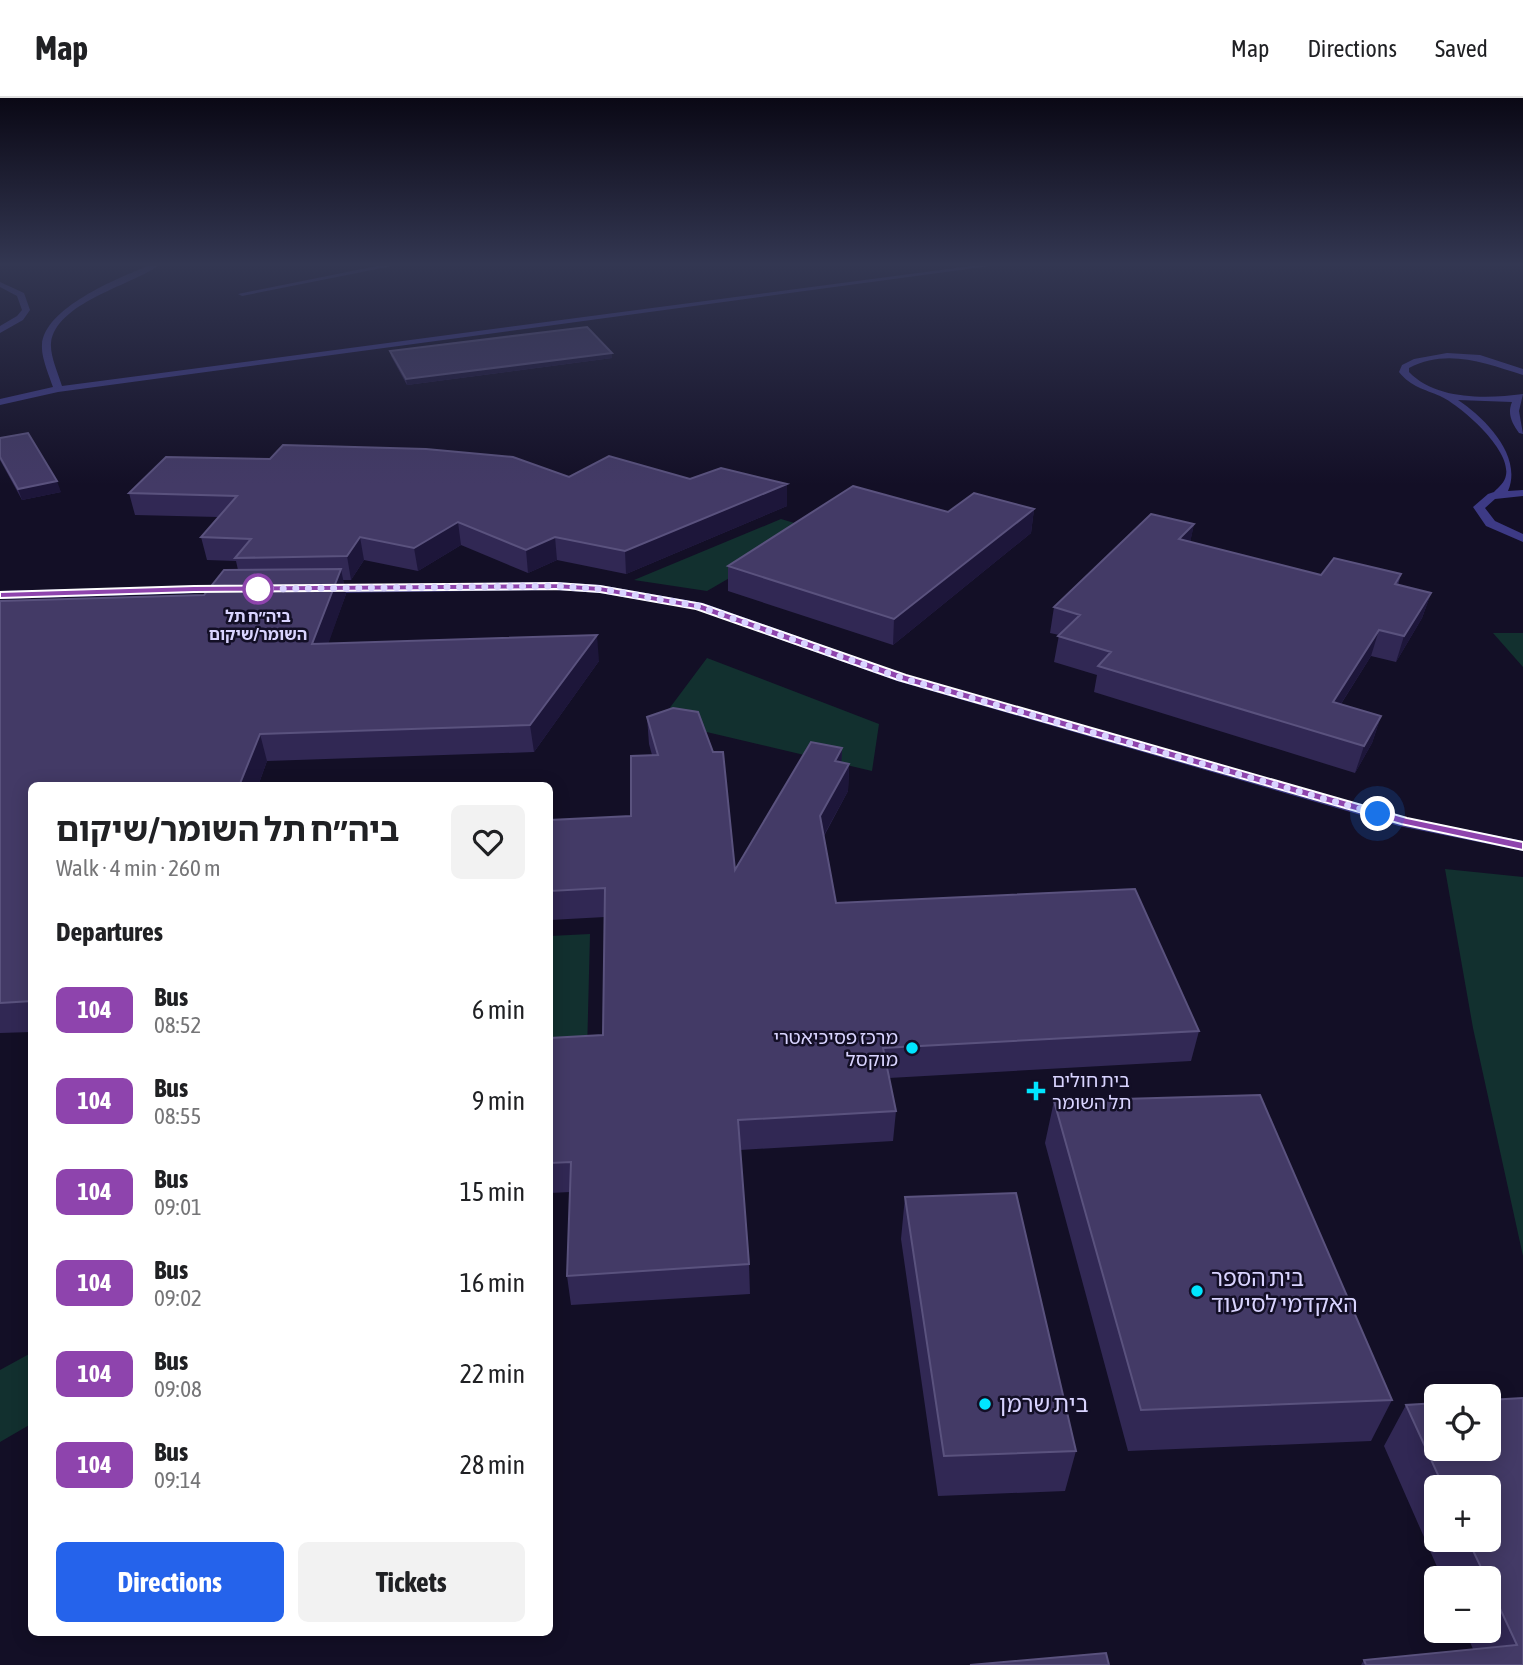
<!DOCTYPE html>
<meta charset="utf-8">
<style>
:root{--surface:#fff;--page:#f2f2f2;--text:#202124;--muted:#757577;--line:#e0e0e0;--accent:#2563eb}
body{margin:0;font-family:"Asap Condensed","Noto Sans Hebrew",sans-serif;background:var(--page);color:var(--text);height:100vh;display:flex;flex-direction:column;font-size:26px;white-space:nowrap}
*{box-sizing:border-box;margin:0}
p{font-size:23px;color:var(--muted)}
.icon{flex:none;width:38px;height:38px;fill:none;stroke:currentColor;stroke-width:2;stroke-linecap:round;stroke-linejoin:round}
.map{position:relative;flex:1;overflow:hidden}
.panel{position:absolute;left:28px;top:684px;width:525px;height:854px;display:flex;flex-direction:column;background:var(--surface);border-radius:10px;box-shadow:0 4px 18px #0003}
.panel>*{flex:none}
.badge{padding:0 14px;border-radius:10px;font-size:24px;line-height:46px}
.controls{position:absolute;left:1424px;top:1286px;display:grid;gap:14px}
.controls a{display:grid;place-items:center;width:77px;height:77px;border-radius:10px;background:var(--surface);box-shadow:0 4px 18px #0003;font-size:35px}
.you{position:absolute;width:35px;height:35px;margin:-18px;border:5px solid #fff;border-radius:50%;background:#1a73e8;box-shadow:0 0 0 10px #1a73e833}
.map>.badge{position:absolute;translate:-50% -50%;box-shadow:0 0 0 4px #fff}
h2{padding:0 28px;font-size:26px;line-height:63px}
.round{display:grid;place-items:center;flex:none;width:74px;height:74px;border-radius:10px;background:var(--page)}
.overview{display:flex;align-items:center;justify-content:space-between;height:119px;padding:0 28px}
h1{font-size:33px;font-weight:700;line-height:52px}
.action{display:flex;gap:14px;margin-top:auto;padding:14px 28px}
.action a{flex:1;height:80px;border-radius:10px;background:var(--accent);color:#fff;font-size:28px;font-weight:700;line-height:80px;text-align:center}
.action a+a{background:var(--page);color:var(--text)}
ul{padding:0;list-style:none}
li{display:flex;align-items:center;gap:21px;height:91px;padding:0 28px}
li div{flex:1}
li b{display:block;font-size:26px}
li em{font-style:normal}
li .badge{min-width:77px;font-weight:700;text-align:center}
header{display:flex;align-items:center;gap:42px;box-sizing:border-box;height:98px;padding:0 35px;background:var(--surface);border-bottom:2px solid var(--line)}
header strong{font-size:33px}
nav{display:flex;gap:38px;margin-inline-start:auto;font-size:24px}
.map>svg:first-child{display:block}
.green{fill:#12302f}
.lines{fill:none;stroke-linecap:round;stroke-linejoin:round}
.minor{fill:#3d3a85;fill-rule:evenodd}
.wall{fill:#312854;fill-rule:evenodd}
.shaded-wall{fill:#1d163a}
.building{fill:#433a66;stroke:#5a527e;stroke-width:2}
.line{fill:#8e44ad;stroke:#fff;stroke-width:2}
.walk{stroke:#d9d4ff;stroke-width:7;stroke-dasharray:0 12.6}
.stop-dot{fill:#fff;stroke:#8e44ad;stroke-width:3.5}
.poi-dot{fill:#00e5ff;stroke:#130f26;stroke-width:2.5}
.labels{text-anchor:middle;stroke-width:5;stroke-linejoin:round;paint-order:stroke}
.far-stop-label{font-size:16px;font-weight:bold;fill:#d9d4ff;stroke:#130f26}
.poi-label{font-size:19px;fill:#d9d4ff;stroke:#130f26;text-anchor:end}
.near-poi-label{font-size:23px;fill:#d9d4ff;stroke:#130f26;text-anchor:start}
</style>
<header>
<strong>Map</strong>
<nav><a>Map</a><a>Directions</a><a>Saved</a></nav>
</header>
<div class="map">
<svg width="1523" height="1567" viewBox="0 0 1523 1567">
<rect width="100%" height="100%" fill="#130f26"/>
<path class="green" d="M 781,421 L 881,451 L 764,460 L 707,493 L 634,482 Z
M 1493,535 L 1523,535 L 1523,569 Z
M 707,560 L 879,626 L 872,673 L 660,623 Z
M 1445,771 L 1523,779 L 1523,1158 L 1473,930 Z
M 590,836 L 587,955 L 550,957 L 550,838 Z
M 31,1255 L 31,1326 L 0,1344 L 0,1272 Z"/>
<g class="lines">
<path class="minor" d="M 148,168 L 158,168 C 129,188 56,205 51,245 C 50,258 58,275 62,288 L 971,168 L 990,168 L 58,294 L 0,307 L 0,301 L 53,289 C 49,277 41,259 42,247 C 44,210 118,180 148,168 Z
M 377,168 L 392,168 L 242,198 L 238,196 Z
M 0,184 L 24,195 L 30,212 L 23,222 L 0,235 L 0,228 L 17,218 L 22,212 L 17,198 L 0,189 Z
M 1447,255 L 1480,257 L 1523,271 L 1523,277 C 1485,265 1447,250 1409,270 L 1409,274 C 1436,302 1486,301 1523,296 L 1519,313 L 1523,336 L 1519,335 C 1512,325 1507,316 1512,304 L 1458,302 C 1485,320 1523,358 1508,393 L 1523,392 L 1523,398 L 1495,401 L 1485,410 L 1495,423 L 1523,436 L 1523,444 L 1486,428 L 1473,409 L 1488,396 L 1494,394 C 1499,389 1505,384 1506,377 C 1511,351 1460,307 1440,298 C 1424,291 1411,289 1399,274 L 1402,267 L 1414,261 Z
M 556,484 L 600,487 L 703,505 L 907,577 L 1408,720 L 1523,743 L 1523,753 L 1399,728 L 897,583 L 695,511 L 600,495 L 556,492 L 324,495 L 318,491 L 324,487 Z
M 233,487 L 239,491 L 238,494 L 0,501 L 0,493 Z"/>
</g>
<path class="wall" d="M 390,253 L 612,255 L 612,260 L 407,287 L 391,258 Z
M 0,340 L 61,394 L 22,402 L 0,362 Z
M 569,379 L 690,381 L 787,386 L 787,408 L 626,476 L 557,462 L 528,475 L 461,447 L 418,473 L 364,462 L 351,482 L 343,482 L 346,496 L 328,545 L 599,563 L 534,654 L 267,663 L 258,688 L 32,688 L 32,934 L 0,935 L 0,503 L 204,497 L 238,472 L 236,463 L 207,462 L 201,439 L 218,419 L 135,417 L 129,395 Z
M 1034,411 L 1031,435 L 893,547 L 728,493 L 728,468 L 948,414 Z
M 1194,426 L 1190,444 L 1321,477 L 1401,476 L 1398,487 L 1431,495 L 1422,520 L 1396,564 L 1371,558 L 1341,606 L 1381,618 L 1372,645 L 1355,675 L 1094,594 L 1097,577 L 1054,564 L 1059,537 L 1050,535 L 1054,509 Z
M 647,619 L 735,772 L 842,650 L 841,664 L 849,666 L 848,693 L 824,738 L 836,805 L 1199,933 L 1191,963 L 889,980 L 896,1013 L 893,1043 L 740,1052 L 749,1166 L 750,1196 L 571,1207 L 567,1178 L 570,1094 L 550,1095 L 550,940 L 603,937 L 605,819 L 550,822 L 550,722 L 631,718 L 652,657 L 649,646 Z
M 1054,1003 L 1392,1302 L 1371,1343 L 1128,1353 L 1045,1045 Z
M 905,1099 L 1076,1353 L 1065,1393 L 938,1398 L 901,1141 Z
M 1523,1300 L 1523,1567 L 1361,1567 L 1364,1562 L 1473,1551 L 1465,1533 L 1489,1533 L 1489,1480 L 1442,1480 L 1384,1348 L 1406,1307 ZM 1437,1390 L 1489,1390 L 1489,1442 L 1437,1442 Z"/>
<path class="shaded-wall" d="M 612,255 L 612,260 L 407,287 L 406,281 Z
M 57,383 L 61,394 L 22,402 L 18,391 Z
M 787,386 L 787,408 L 626,476 L 625,453 Z
M 1034,411 L 1031,435 L 893,547 L 894,521 Z
M 458,424 L 461,447 L 418,473 L 414,450 Z
M 1194,426 L 1189,450 L 1179,441 Z
M 360,439 L 364,462 L 351,482 L 347,458 Z
M 555,439 L 557,462 L 528,475 L 526,452 Z
M 341,471 L 346,496 L 319,572 L 312,546 Z
M 1431,495 L 1422,520 L 1396,564 L 1404,538 Z
M 1379,532 L 1371,558 L 1325,631 L 1333,604 Z
M 597,537 L 599,563 L 534,654 L 530,627 Z
M 1381,618 L 1372,645 L 1355,675 L 1364,648 Z
M 260,636 L 267,663 L 258,688 L 239,688 Z
M 842,650 L 841,677 L 835,663 Z
M 849,666 L 848,693 L 819,746 L 820,718 Z"/>
<path class="building" d="M 587,229 L 612,255 L 406,281 L 390,253 Z
M 28,335 L 57,383 L 18,391 L 0,359 L 0,340 Z
M 283,347 L 426,351 L 513,359 L 569,379 L 609,358 L 690,381 L 721,370 L 787,386 L 625,453 L 555,439 L 526,452 L 458,424 L 414,450 L 360,439 L 347,458 L 235,460 L 251,441 L 201,439 L 237,398 L 129,395 L 166,359 L 270,361 Z
M 853,388 L 948,414 L 974,395 L 1034,411 L 894,521 L 728,468 Z
M 1151,416 L 1194,426 L 1179,441 L 1321,477 L 1334,460 L 1401,476 L 1395,486 L 1431,495 L 1404,538 L 1379,532 L 1333,604 L 1381,618 L 1364,648 L 1098,568 L 1111,554 L 1058,538 L 1080,517 L 1054,509 Z
M 341,471 L 312,546 L 597,537 L 530,627 L 260,636 L 239,688 L 32,688 L 32,903 L 0,905 L 0,503 L 204,497 L 224,472 Z
M 673,610 L 698,614 L 713,654 L 723,654 L 735,772 L 811,644 L 842,650 L 835,663 L 849,666 L 820,718 L 836,805 L 1135,791 L 1199,933 L 883,950 L 896,1013 L 738,1022 L 749,1166 L 567,1178 L 571,1064 L 550,1065 L 550,940 L 603,937 L 605,790 L 550,793 L 550,722 L 631,718 L 631,658 L 658,657 L 647,619 Z
M 1260,997 L 1392,1302 L 1141,1312 L 1054,1003 Z
M 1016,1095 L 1076,1353 L 944,1358 L 905,1099 Z
M 1523,1300 L 1523,1567 L 1366,1567 L 1364,1562 L 1517,1547 L 1489,1487 L 1489,1480 L 1486,1480 L 1468,1442 L 1489,1442 L 1489,1390 L 1444,1390 L 1406,1307 L 1437,1305 L 1437,1351 L 1489,1351 L 1489,1302 Z
M 1106,1555 L 1109,1567 L 970,1567 Z"/>
<linearGradient id="sky" x2="0" y2="1"><stop stop-color="#0a0815"/><stop offset="0.43" stop-color="#333752"/><stop offset="1" stop-color="#333752" stop-opacity="0"/></linearGradient>
<rect width="1523" height="387" fill="url(#sky)"/>
<path class="line" d="M 556,485 L 600,488 L 702,506 L 906,577 L 1407,720 L 1523,744 L 1523,752 L 1401,726 L 898,582 L 696,511 L 600,494 L 556,491 L 194,494 L 0,500 L 0,494 L 194,488 Z"/>
<g class="lines">
<path class="walk" d="M 258,491 L 556,488 L 600,491 L 698,508 L 902,580 L 1378,716"/>
</g>
<circle class="stop-dot" cx="258" cy="491" r="14"/>
<g class="poi-dot">
<circle cx="912" cy="950" r="7"/>
<path d="M1032.5 982.5h7v7h7v7h-7v7h-7v-7h-7v-7h7z"/>
<circle cx="1197" cy="1193" r="7"/>
<circle cx="985" cy="1306" r="7"/>
</g>
<g class="labels">
<g class="far-stop-label">
<text x="258" y="524">ביה״ח תל<tspan x="258" dy="18">השומר/שיקום</tspan></text>
</g>
<g class="poi-label">
<text x="898" y="946">מרכז פסיכיאטרי<tspan x="898" dy="22">מוקסל</tspan></text>
<text x="1052" y="989" text-anchor="start">בית חולים<tspan x="1052" dy="22">תל השומר</tspan></text>
</g>
<g class="near-poi-label">
<text x="1211" y="1188">בית הספר<tspan x="1211" dy="26">האקדמי לסיעוד</tspan></text>
<text x="999" y="1314">בית שרמן</text>
</g>
</g>
</svg>
<div class="controls">
<a><svg class="icon" aria-label="locate" viewBox="0 0 24 24"><circle cx="12" cy="12" r="6"/><path d="M12 2v4M12 18v4M2 12h4M18 12h4"/></svg></a>
<a>+</a>
<a>−</a>
</div>
<div class="you" style="left:1378px;top:716px"></div>
<section class="panel">
<div class="overview"><div><h1>ביה״ח תל השומר/שיקום</h1><p>Walk · 4 min · 260 m</p></div><a class="round"><svg class="icon" aria-label="heart" viewBox="0 0 24 24"><path d="M12 20l-8-8c-3-5 5-10 8-4 3-6 11-1 8 4z"/></svg></a></div>
<h2>Departures</h2>
<ul>
<li><span class="badge" style="background:#8e44ad;color:#fff">104</span><div><b>Bus</b><p>08:52</p></div><em>6 min</em></li>
<li><span class="badge" style="background:#8e44ad;color:#fff">104</span><div><b>Bus</b><p>08:55</p></div><em>9 min</em></li>
<li><span class="badge" style="background:#8e44ad;color:#fff">104</span><div><b>Bus</b><p>09:01</p></div><em>15 min</em></li>
<li><span class="badge" style="background:#8e44ad;color:#fff">104</span><div><b>Bus</b><p>09:02</p></div><em>16 min</em></li>
<li><span class="badge" style="background:#8e44ad;color:#fff">104</span><div><b>Bus</b><p>09:08</p></div><em>22 min</em></li>
<li><span class="badge" style="background:#8e44ad;color:#fff">104</span><div><b>Bus</b><p>09:14</p></div><em>28 min</em></li>
</ul>
<div class="action"><a>Directions</a><a>Tickets</a></div>
</section>
</div>
